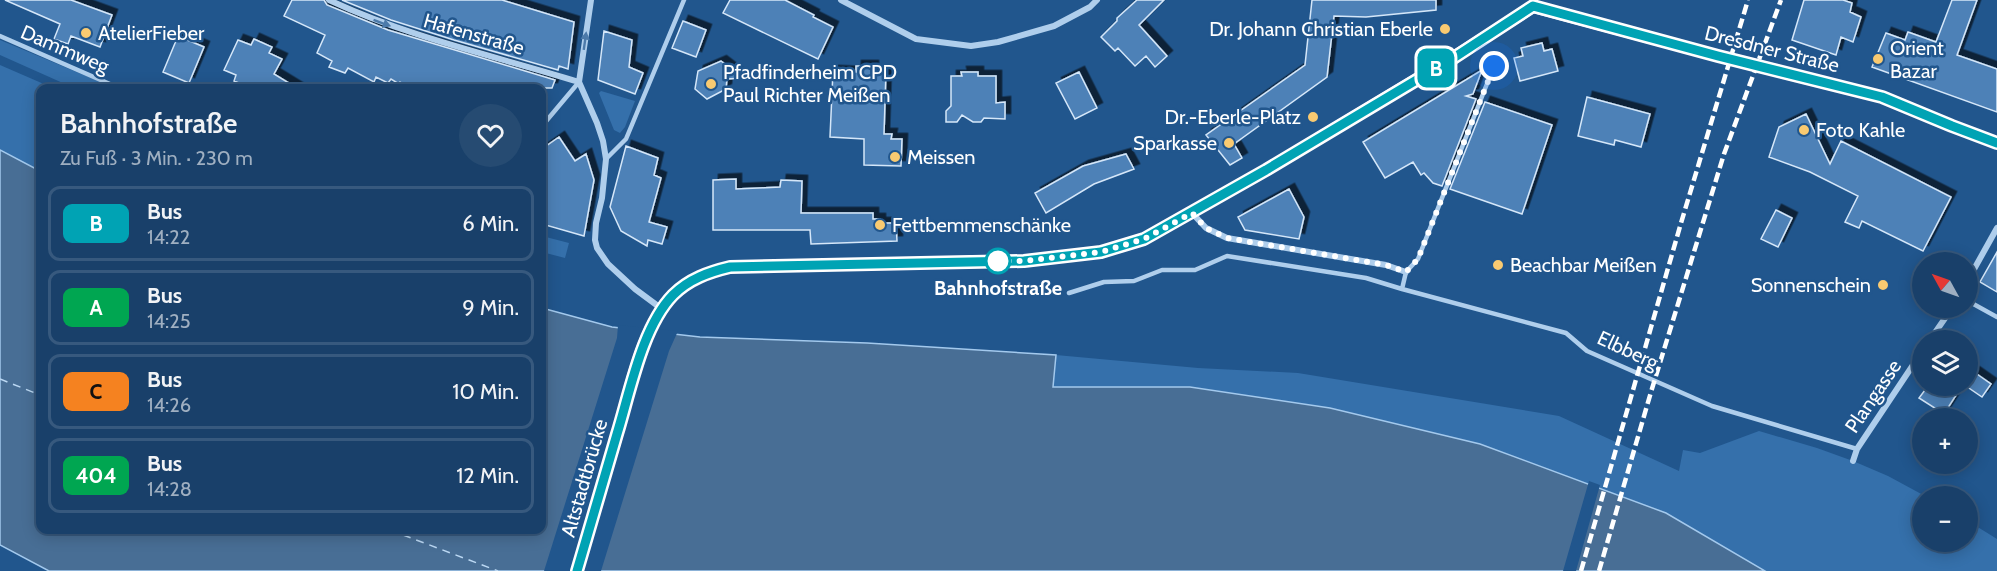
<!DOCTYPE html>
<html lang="de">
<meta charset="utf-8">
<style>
:root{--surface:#19406a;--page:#264b72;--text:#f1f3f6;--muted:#9fafc1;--line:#37597e}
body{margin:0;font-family:Cabin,sans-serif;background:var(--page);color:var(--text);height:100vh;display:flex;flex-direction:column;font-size:22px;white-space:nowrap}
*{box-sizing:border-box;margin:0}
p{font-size:20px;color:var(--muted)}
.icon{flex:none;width:33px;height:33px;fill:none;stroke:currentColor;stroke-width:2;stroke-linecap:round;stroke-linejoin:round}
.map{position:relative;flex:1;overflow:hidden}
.side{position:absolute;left:36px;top:84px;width:510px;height:450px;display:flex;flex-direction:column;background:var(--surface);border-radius:12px;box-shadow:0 3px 15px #0003,0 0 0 2px var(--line)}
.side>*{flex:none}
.badge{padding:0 12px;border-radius:9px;font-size:21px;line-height:39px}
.needle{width:39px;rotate:310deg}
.tools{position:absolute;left:1912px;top:252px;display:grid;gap:12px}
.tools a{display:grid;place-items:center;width:66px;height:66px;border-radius:50%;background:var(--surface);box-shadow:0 3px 15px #0003,0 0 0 2px var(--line);font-size:30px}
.you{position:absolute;width:30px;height:30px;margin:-15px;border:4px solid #fff;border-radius:50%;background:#1a73e8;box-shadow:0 0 0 9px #1a73e833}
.map>.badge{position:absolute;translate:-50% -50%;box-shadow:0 0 0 3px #fff}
.round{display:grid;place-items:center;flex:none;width:63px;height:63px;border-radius:32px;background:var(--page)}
.summary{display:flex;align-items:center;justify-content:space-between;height:102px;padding:0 24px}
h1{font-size:28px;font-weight:600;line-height:45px}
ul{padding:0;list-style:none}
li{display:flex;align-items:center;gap:18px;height:75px;margin:0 12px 9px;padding:0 12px;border:3px solid var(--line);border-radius:12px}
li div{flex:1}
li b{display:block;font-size:22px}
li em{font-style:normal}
li .badge{min-width:66px;font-weight:700;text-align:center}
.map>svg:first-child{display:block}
.green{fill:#3570ab}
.water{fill:#486e95;stroke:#a3c9ed;stroke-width:1.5}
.pier{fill:#21568d}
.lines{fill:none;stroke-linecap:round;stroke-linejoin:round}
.ferry{stroke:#bbd8f3;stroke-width:1.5;stroke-dasharray:8 6;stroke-linecap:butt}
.building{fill:#4e81b7;stroke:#d5e7f9;stroke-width:1.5;filter:url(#shadow)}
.service{stroke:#afceec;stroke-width:4.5}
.minor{stroke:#afceec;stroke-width:6}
.secondary{stroke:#dbeaf9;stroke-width:12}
.rail{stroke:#fff;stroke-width:4.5;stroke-dasharray:10 4.5;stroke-linecap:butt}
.oneway{fill:#4c7aaa}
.line-casing{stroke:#fff;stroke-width:14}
.line{stroke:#00a3b4;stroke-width:9}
.walk{stroke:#fff;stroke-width:6;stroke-dasharray:0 10.8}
.poi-dot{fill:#f9ca71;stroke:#21568d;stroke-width:2}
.stop-dot{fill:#fff;stroke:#00a3b4;stroke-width:3}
.labels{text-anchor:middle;stroke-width:5;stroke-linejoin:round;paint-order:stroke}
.poi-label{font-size:20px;fill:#fff;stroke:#21568d;text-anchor:start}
.street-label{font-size:20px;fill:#fff;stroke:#21568d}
.stop-label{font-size:20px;font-weight:bold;fill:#fff;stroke:#21568d}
</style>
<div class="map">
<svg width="1997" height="571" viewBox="0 0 1997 571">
<defs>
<filter id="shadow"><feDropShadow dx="5.5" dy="-5.5" stdDeviation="0" flood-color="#0009"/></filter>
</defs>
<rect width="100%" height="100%" fill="#21568d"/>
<path class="green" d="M 0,40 L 115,88 L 74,88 L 0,55 Z
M 0,65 L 53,88 L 40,88 L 40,171 L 0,150 Z
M 601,91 L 635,101 L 625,127 L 620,133 L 614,130 L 599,93 Z
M 542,236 L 569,243 L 565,258 L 542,252 Z
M 1056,355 L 1198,368 L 1298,373 L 1559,416 L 1679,471 L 1683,450 L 1700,453 L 1759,431 L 1817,448 L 1853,461 L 1888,476 L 1925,496 L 1923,496 L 1923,542 L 1968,542 L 1968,521 L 1997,539 L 1997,571 L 1765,571 L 1666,513 L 1480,444 L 1330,408 L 1190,387 L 1053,387 Z"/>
<path class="water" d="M 0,150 L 40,171 L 40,530 L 542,530 L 542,308 L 612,327 L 700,337 L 867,343 L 1056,355 L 1053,387 L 1190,387 L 1330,408 L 1480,444 L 1666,513 L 1765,571 L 49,571 L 0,545 Z"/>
<path class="pier" d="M 618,325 L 678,331 L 669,351 L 601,571 L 544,571 L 617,338 Z
M 1589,481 L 1600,485 L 1576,571 L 1563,571 Z"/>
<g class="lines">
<path class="ferry" d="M 0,379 L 40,395
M 390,530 L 498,571"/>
</g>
<path class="building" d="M 5,0 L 71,0 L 112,15 L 100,47 L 71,36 L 68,44 L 54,39 L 60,24 Z
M 292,0 L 324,0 L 327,5 L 388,30 L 555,80 L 552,88 L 410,88 L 400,82 L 399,84 L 391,79 L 388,83 L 376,77 L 374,82 L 348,68 L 345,73 L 329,67 L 332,61 L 317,53 L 325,35 L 284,16 Z
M 342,0 L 502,0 L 574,22 L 568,69 L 559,66 L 558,70 L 454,40 L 391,20 Z
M 730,0 L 785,0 L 814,15 L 813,17 L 833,27 L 818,59 L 723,13 Z
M 1137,0 L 1164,0 L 1139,25 L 1167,56 L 1155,67 L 1146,56 L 1135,66 L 1118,48 L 1115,51 L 1101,37 L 1117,21 L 1117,18 Z
M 1312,0 L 1436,0 L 1436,10 L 1366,17 L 1334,16 L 1327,77 L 1234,144 L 1242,158 L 1230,165 L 1206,135 L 1305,65 Z
M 1804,0 L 1843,0 L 1852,3 L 1850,12 L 1861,17 L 1853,42 L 1841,37 L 1836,55 L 1792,40 Z
M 1952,0 L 1977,0 L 1957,55 L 1997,69 L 1997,112 L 1872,67 L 1886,33 L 1905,40 L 1908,32 L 1936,42 Z
M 683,21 L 706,30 L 696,57 L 672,48 Z
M 604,31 L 632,40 L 629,67 L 643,73 L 635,94 L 598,80 Z
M 178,36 L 204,47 L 189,83 L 163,72 Z
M 254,39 L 272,47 L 269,53 L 282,59 L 274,74 L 297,88 L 251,88 L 234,81 L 236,75 L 224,70 L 238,40 L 251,45 Z
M 1542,43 L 1544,51 L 1552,49 L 1558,71 L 1520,81 L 1514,58 L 1523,56 L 1521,48 Z
M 721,61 L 743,78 L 727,79 L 726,89 L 707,99 L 695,89 L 698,71 Z
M 856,66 L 873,66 L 873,72 L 886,71 L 884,134 L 892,134 L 891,139 L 902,139 L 901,166 L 864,165 L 864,139 L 830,137 L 833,71 L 856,72 Z
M 1482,70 L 1473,94 L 1466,96 L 1476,99 L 1442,186 L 1433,183 L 1424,173 L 1421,175 L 1413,162 L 1385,178 L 1363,142 Z
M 961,72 L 978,72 L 978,76 L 996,76 L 996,103 L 1005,102 L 1005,119 L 984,118 L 981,122 L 973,122 L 962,115 L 957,122 L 946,122 L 946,111 L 951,106 L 951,76 L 962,76 Z
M 1079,72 L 1097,108 L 1075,119 L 1056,83 Z
M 1587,97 L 1650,114 L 1641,147 L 1615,140 L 1614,145 L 1578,136 Z
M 1485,102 L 1552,125 L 1522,214 L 1450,189 Z
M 1806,114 L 1830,164 L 1841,141 L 1951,197 L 1923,251 L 1862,221 L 1859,228 L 1845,222 L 1858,196 L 1810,172 L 1769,157 L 1779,127 Z
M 559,137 L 575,161 L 586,154 L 594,180 L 584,236 L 542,224 L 542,149 Z
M 626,146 L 658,158 L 654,175 L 661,178 L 649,222 L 667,227 L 662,244 L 648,240 L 647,246 L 621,231 L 610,207 Z
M 1126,154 L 1134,169 L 1094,184 L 1046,213 L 1035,193 L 1083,166 Z
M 736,179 L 736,189 L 780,187 L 781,180 L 802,181 L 801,213 L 873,213 L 873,219 L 880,219 L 880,223 L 896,223 L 897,241 L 811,244 L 810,230 L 713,230 L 713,180 Z
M 1289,189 L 1304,217 L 1299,239 L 1245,230 L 1238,217 Z
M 1776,210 L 1792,218 L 1778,247 L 1761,239 Z
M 1997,252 L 1997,292 L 1980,282 Z
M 1974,372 L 1991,384 L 1982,397 L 1966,386 L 1968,386 L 1968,382 Z
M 1928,386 L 1962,386 L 1944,414 L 1919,398 Z"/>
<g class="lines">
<path class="service" d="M 0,36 L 119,88
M 1494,66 L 1418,259 L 1406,272 L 1402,289 L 1566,333 L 1587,351 L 1712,406 L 1857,449
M 542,126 L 579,82
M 606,159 L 626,139 L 684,0
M 1069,293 L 1104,282 L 1134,281 L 1162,270 L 1195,270 L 1227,256 L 1366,278 L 1402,289
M 1968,301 L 1997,317"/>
<path class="minor" d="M 329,0 C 408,37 495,56 579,82
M 591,0 L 579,82 L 597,123 L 603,141 L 606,159 L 602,198 L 596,223 L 595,240 L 597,248 L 608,264 L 635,289 L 662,309
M 841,0 L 916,39 L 971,46 L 998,42 L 1054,26 L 1090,7 L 1097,0
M 1192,213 L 1206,228 L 1227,238 L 1386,265 L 1406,272
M 1968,280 L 1997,228
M 1930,340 L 1952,308
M 1853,461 L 1857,449 L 1923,350"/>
<path class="secondary" d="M 577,571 C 590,527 603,483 616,439 C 628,396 641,327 673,295 C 689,279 709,272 730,267 L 1024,261 L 1101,252 L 1144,239 L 1266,170 L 1455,56 L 1533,7 L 1718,56 L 1883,97 L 1952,126 L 1997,143"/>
<path class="rail" d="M 1581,571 L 1681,223 L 1748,0
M 1599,571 L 1651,392 L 1724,154 L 1781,0"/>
</g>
<defs><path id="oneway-solid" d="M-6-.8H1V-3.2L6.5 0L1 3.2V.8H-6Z" transform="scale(1.5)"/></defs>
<g class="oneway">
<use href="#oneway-solid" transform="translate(382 23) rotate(20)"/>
<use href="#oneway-solid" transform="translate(585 41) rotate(-82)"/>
</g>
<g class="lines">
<defs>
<path id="line" d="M 577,571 C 590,525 604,480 617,434 C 630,392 642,327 673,295 C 689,279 709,272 730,267 L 1024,261 L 1101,252 L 1144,239 L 1266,170 L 1455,57 L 1533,6 L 1718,56 L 1882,97 L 1952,126 L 1997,143"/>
</defs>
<use href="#line" class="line-casing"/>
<use href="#line" class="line"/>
<path class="walk" d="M 998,261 L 1024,261 L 1101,252 L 1144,239 L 1192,213 L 1206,228 L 1227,238 L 1386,265 L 1406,272 L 1418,259 L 1494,66"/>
</g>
<g class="poi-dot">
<circle cx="1445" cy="29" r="6"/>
<circle cx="86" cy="33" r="6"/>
<circle cx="1878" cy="59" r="6"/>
<circle cx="711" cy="84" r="6"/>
<circle cx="1313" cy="117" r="6"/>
<circle cx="1804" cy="130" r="6"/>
<circle cx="1229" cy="143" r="6"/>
<circle cx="895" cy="157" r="6"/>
<circle cx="880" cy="225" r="6"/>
<circle cx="1498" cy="265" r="6"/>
<circle cx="1883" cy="285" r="6"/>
</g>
<circle class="stop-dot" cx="998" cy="261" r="12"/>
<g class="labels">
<g class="poi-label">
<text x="1433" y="36" text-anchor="end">Dr. Johann Christian Eberle</text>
<text x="98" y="40">AtelierFieber</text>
<text x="1890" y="55">Orient<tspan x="1890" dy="23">Bazar</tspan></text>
<text x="723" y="79">Pfadfinderheim CPD<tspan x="723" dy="23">Paul Richter Meißen</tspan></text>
<text x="1301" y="124" text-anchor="end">Dr.-Eberle-Platz</text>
<text x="1816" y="137">Foto Kahle</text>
<text x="1217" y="150" text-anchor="end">Sparkasse</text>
<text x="907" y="164">Meissen</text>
<text x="892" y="232">Fettbemmenschänke</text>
<text x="1510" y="272">Beachbar Meißen</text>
<text x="1871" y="292" text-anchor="end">Sonnenschein</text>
</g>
<g class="street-label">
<text transform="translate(474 34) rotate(16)" y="7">Hafenstraße</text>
<text transform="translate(65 49) rotate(23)" y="7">Dammweg</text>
<text transform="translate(1772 49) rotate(14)" y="7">Dresdner Straße</text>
<text transform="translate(1628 350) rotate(25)" y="7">Elbberg</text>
<text transform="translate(1873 396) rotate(-56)" y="7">Plangasse</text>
<text transform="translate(584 478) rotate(-74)" y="7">Altstadtbrücke</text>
</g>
<g class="stop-label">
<text x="998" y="295">Bahnhofstraße</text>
</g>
</g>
</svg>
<div class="tools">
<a><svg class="needle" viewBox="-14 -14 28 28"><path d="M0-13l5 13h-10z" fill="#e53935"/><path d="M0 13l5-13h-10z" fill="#9fafc1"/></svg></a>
<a><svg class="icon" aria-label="layers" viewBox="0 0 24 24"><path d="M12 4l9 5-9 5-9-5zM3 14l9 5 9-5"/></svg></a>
<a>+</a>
<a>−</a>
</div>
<div class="you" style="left:1494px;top:66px"></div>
<b class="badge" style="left:1436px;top:68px;background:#00a3b4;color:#fff">B</b>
<section class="side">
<div class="summary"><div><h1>Bahnhofstraße</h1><p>Zu Fuß · 3 Min. · 230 m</p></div><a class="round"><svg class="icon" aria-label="heart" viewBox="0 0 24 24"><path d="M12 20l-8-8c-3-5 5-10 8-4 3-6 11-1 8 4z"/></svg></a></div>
<ul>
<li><span class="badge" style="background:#00a3b4;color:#fff">B</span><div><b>Bus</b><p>14:22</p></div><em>6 Min.</em></li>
<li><span class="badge" style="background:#00a651;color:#fff">A</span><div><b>Bus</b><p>14:25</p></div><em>9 Min.</em></li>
<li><span class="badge" style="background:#f58220;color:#111">C</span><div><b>Bus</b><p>14:26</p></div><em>10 Min.</em></li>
<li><span class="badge" style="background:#00a651;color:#fff">404</span><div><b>Bus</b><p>14:28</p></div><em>12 Min.</em></li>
</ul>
</section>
</div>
